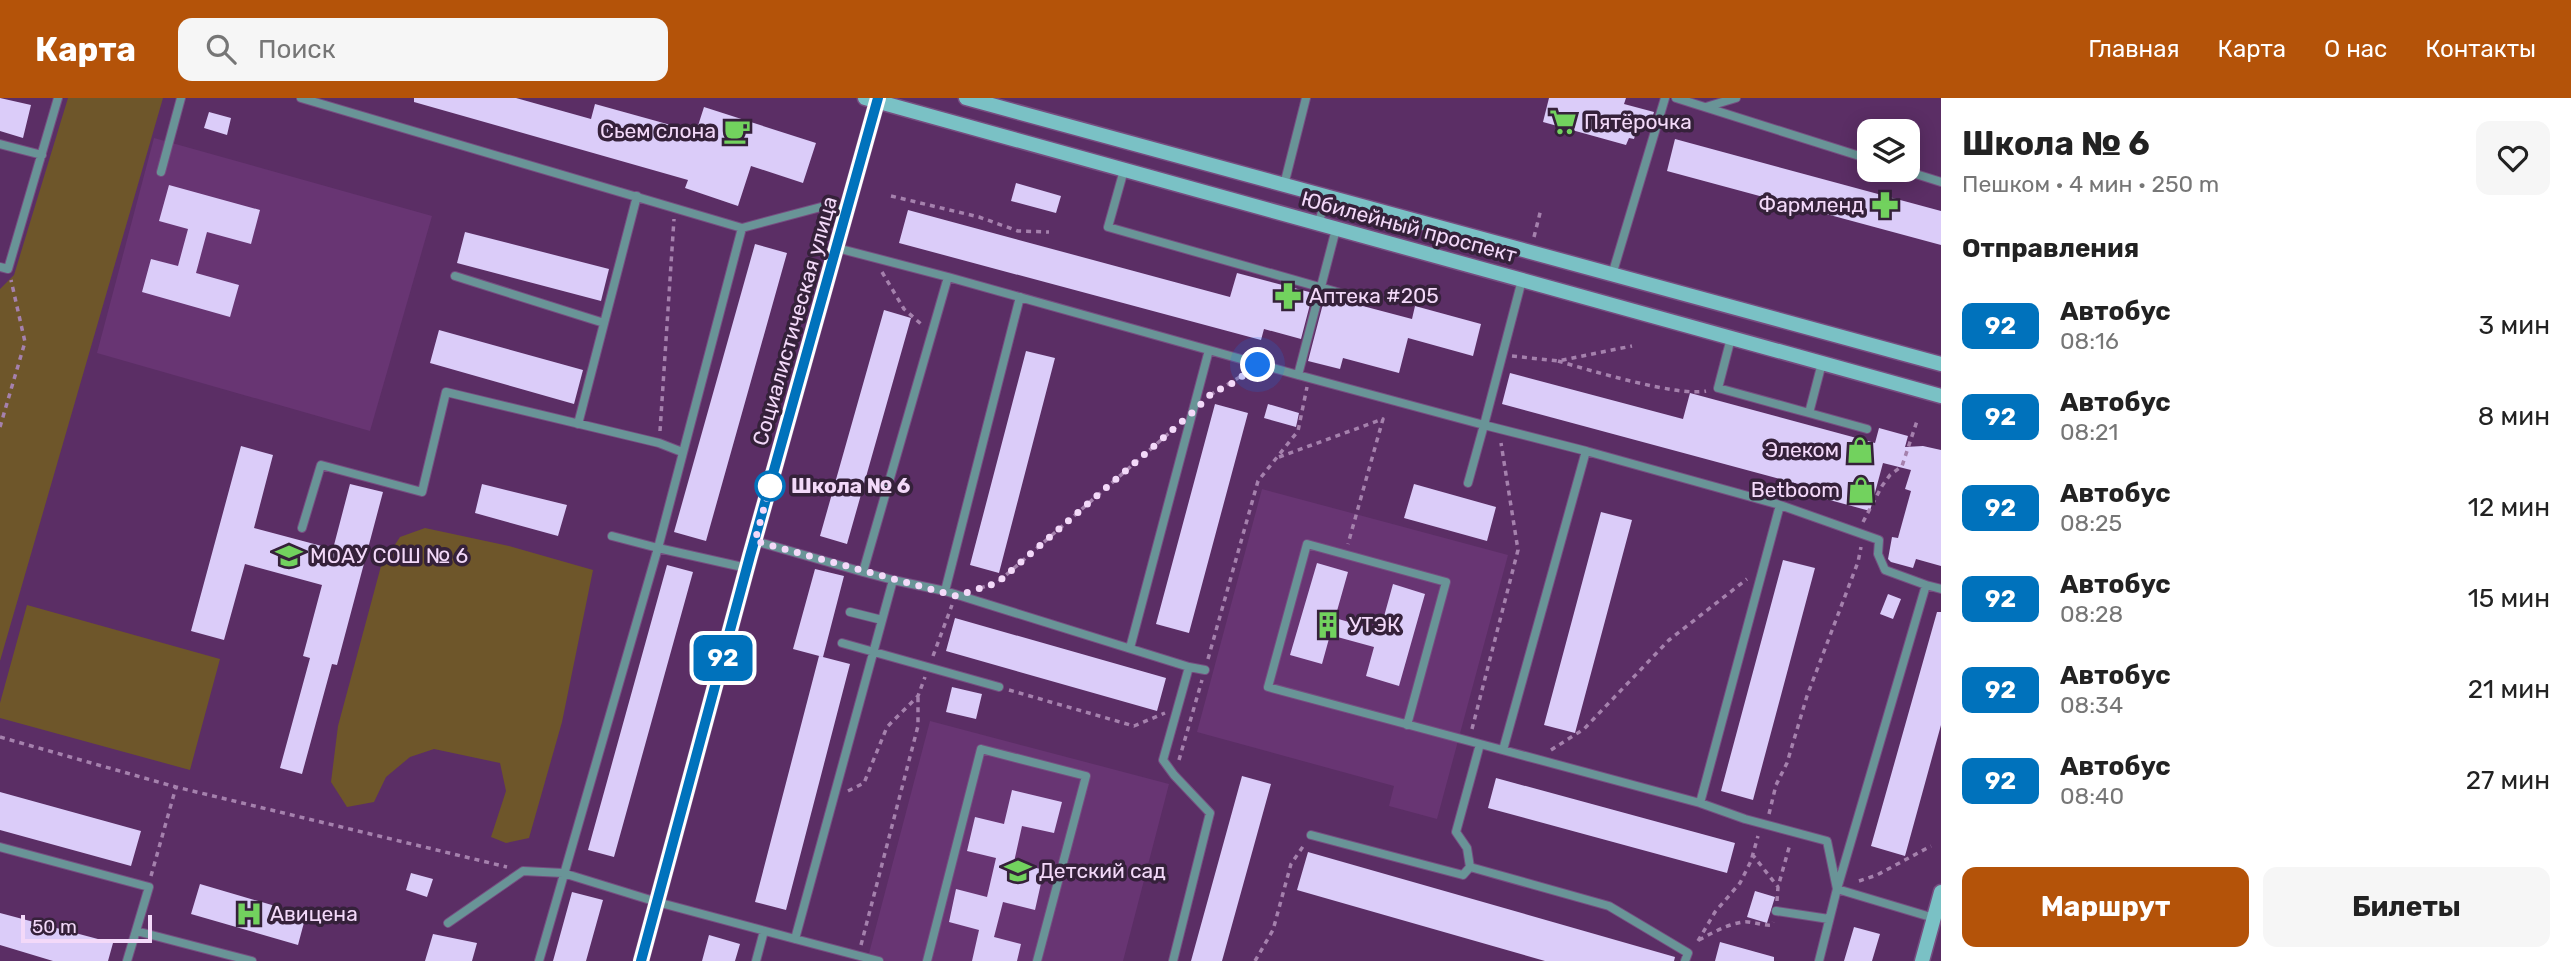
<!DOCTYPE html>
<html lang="ru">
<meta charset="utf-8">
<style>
:root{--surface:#fff;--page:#f6f6f6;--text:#222;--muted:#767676;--accent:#b45309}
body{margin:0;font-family:Rubik,sans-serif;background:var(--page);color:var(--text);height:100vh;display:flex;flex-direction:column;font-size:26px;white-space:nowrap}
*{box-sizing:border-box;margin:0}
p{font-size:23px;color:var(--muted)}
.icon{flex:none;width:38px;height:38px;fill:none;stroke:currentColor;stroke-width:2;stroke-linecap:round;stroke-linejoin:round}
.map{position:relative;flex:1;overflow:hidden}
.side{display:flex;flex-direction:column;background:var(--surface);width:630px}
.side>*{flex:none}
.badge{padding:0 14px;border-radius:10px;font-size:24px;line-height:46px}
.fabs{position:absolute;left:1857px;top:21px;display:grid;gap:14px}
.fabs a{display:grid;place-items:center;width:63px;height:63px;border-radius:14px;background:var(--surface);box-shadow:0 4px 18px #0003;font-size:35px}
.scale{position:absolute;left:21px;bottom:18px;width:131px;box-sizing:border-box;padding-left:7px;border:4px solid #f3d9f9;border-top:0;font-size:19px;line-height:24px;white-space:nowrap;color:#f3d9f9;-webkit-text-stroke:5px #35213a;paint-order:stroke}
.you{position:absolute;width:35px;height:35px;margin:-18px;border:5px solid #fff;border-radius:50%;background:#1a73e8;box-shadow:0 0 0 10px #1a73e833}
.map>.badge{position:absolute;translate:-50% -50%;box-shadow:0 0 0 4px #fff}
h2{padding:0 21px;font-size:26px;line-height:63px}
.round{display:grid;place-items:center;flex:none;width:74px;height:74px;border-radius:14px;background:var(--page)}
.head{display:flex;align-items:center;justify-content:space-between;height:119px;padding:0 21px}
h1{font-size:33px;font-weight:700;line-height:52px}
.primary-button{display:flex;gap:14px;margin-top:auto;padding:14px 21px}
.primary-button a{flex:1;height:80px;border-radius:14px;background:var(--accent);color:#fff;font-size:28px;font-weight:700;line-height:80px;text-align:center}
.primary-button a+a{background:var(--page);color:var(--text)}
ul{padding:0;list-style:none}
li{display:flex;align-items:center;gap:21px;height:91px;padding:0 21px}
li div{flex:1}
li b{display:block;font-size:26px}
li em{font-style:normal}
li .badge{min-width:77px;font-weight:700;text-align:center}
header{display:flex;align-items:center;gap:42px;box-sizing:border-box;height:98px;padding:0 35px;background:var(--accent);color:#fff}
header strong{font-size:33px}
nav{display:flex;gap:38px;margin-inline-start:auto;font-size:24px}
.search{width:490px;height:63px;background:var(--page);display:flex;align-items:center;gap:18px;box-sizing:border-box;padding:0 24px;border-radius:14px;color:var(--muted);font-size:26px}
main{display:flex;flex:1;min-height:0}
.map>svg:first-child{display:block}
.built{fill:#683573}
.green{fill:#6e562a}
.building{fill:#dbccf9}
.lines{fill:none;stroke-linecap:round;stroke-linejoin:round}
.lane-casing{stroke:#764d80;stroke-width:10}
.secondary-casing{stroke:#764d80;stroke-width:17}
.path{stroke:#a581ad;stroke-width:3.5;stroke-dasharray:5 5;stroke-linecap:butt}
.lane{stroke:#699497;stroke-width:8}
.secondary{stroke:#7ac1c5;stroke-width:14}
.line-casing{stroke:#fff;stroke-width:16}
.line{stroke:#0072bc;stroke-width:10}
.walk{stroke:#f3d9f9;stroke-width:7;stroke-dasharray:0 12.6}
.stop-dot{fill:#fff;stroke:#0072bc;stroke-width:3.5}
.labels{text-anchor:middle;stroke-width:7;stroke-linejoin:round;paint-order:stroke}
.poi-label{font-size:21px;fill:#f3d9f9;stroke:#35213a;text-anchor:start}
.street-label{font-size:21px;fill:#f3d9f9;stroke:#35213a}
.stop-label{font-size:21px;font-weight:bold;fill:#f3d9f9;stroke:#35213a;text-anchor:start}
</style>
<header>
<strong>Карта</strong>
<div class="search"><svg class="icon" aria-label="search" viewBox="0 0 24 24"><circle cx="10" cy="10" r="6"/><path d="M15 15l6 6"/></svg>Поиск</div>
<nav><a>Главная</a><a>Карта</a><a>О нас</a><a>Контакты</a></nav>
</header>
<main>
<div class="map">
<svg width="1941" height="863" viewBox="0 0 1941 863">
<rect width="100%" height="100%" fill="#5b2e65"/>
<path class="built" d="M 154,40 L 432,118 L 370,333 L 97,255 Z
M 1262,391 L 1508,457 L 1437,721 L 1389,708 L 1394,688 L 1197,634 Z
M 930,623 L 1169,686 L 1123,863 L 867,863 Z"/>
<path class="green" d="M 68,0 L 163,0 L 0,563 L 0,191 L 14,177 Z
M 425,430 L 509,448 L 593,472 L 562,624 L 529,740 L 506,745 L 491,739 L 506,693 L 500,665 L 434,651 L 410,659 L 386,679 L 374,704 L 347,709 L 331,684 L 338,628 L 381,468 L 400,439 Z
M 27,507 L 220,561 L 190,672 L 0,620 L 0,605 Z"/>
<path class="building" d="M 0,0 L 31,7 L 23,40 L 0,33 Z
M 414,0 L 516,0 L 591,21 L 595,6 L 696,34 L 704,9 L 816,45 L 803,85 L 751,68 L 738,108 L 685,90 L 688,82 L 414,4 Z
M 1549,0 L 1626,0 L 1624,6 L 1654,14 L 1649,30 L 1638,27 L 1634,41 L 1629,40 L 1626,47 L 1543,24 Z
M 209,14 L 231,20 L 227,37 L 204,30 Z
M 1675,41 L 1941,113 L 1941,147 L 1667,73 Z
M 1016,85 L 1061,98 L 1056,115 L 1011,103 Z
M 169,87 L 260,112 L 251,146 L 207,134 L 196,175 L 239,187 L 230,219 L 142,194 L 151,161 L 178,168 L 188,131 L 159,123 Z
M 908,112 L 1230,199 L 1237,175 L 1313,195 L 1301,241 L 1264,231 L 1261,242 L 899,145 Z
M 465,134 L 609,171 L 601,203 L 457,165 Z
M 755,146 L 787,155 L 706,443 L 674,434 Z
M 1325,198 L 1412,221 L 1415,208 L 1481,226 L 1473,258 L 1408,240 L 1399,275 L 1343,260 L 1340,271 L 1308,263 Z
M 884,212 L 911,220 L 847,446 L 820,438 Z
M 439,232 L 583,272 L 574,306 L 430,265 Z
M 1026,253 L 1055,260 L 999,475 L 970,467 Z
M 1510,275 L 1683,321 L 1690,295 L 1875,345 L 1879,330 L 1908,338 L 1905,349 L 1923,348 L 1941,352 L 1941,468 L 1916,461 L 1913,470 L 1891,464 L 1888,461 L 1892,439 L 1898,440 L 1911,393 L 1905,391 L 1911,372 L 1883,365 L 1870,413 L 1826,401 L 1828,394 L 1502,306 Z
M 1215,306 L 1248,315 L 1189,535 L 1156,526 Z
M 1268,306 L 1299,315 L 1296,329 L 1264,320 Z
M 241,348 L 273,357 L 254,430 L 333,451 L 350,386 L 383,394 L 337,567 L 332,566 L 302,676 L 280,670 L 310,560 L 303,558 L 322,487 L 245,466 L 224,542 L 191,533 Z
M 482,386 L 567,407 L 558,438 L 475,415 Z
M 1414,386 L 1496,409 L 1487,443 L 1404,420 Z
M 1601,414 L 1632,422 L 1575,635 L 1544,627 Z
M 1783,462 L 1815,470 L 1753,702 L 1721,693 Z
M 1317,465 L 1348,474 L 1335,520 L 1380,533 L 1393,486 L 1425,496 L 1399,588 L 1366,578 L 1374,549 L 1330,537 L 1322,566 L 1290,557 Z
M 667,467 L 693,474 L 614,759 L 588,752 Z
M 815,471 L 844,478 L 823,559 L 793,551 Z
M 1888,496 L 1901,501 L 1893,521 L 1880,516 Z
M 1937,514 L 1941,514 L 1941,627 L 1905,758 L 1871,748 Z
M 955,520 L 1166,580 L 1157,613 L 946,553 Z
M 819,558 L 850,566 L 786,812 L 755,804 Z
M 952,589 L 982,596 L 976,621 L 946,614 Z
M 1242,678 L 1271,686 L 1222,863 L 1191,863 Z
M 1496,680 L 1735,745 L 1727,775 L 1488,710 Z
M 1012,692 L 1062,704 L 1054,735 L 1022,728 L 1014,764 L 1044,772 L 1035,812 L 1003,804 L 994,839 L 1021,846 L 1017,863 L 972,863 L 979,832 L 949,824 L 956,791 L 987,799 L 996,760 L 967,753 L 975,719 L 1004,726 Z
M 0,694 L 141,733 L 131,768 L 0,732 Z
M 1308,754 L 1675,859 L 1674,863 L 1545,863 L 1297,792 Z
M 411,775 L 433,781 L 427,799 L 406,792 Z
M 200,786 L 306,817 L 298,847 L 191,816 Z
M 1755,793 L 1775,799 L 1767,825 L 1747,819 Z
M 572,794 L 603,802 L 586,863 L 553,863 Z
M 0,815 L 113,845 L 108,863 L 53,863 L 0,847 Z
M 1854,829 L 1880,836 L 1872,863 L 1844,863 Z
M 433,836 L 477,845 L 472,863 L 425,863 Z
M 709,837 L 740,846 L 735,863 L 702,863 Z
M 1720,844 L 1774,859 L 1774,863 L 1715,863 Z"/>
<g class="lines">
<defs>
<path id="lane" d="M 301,0 L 742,130
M 1676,0 L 1869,61
M 1706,9 L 1736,0
M 0,46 L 42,57
M 1124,72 L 1108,129 L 1365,202
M 1903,72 L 1941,84
M 161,74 L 181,0
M 1284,87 L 1306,0
M 1318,126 L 1327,99
M 837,150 L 948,179
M 0,169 L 8,171 L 58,0
M 1612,177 L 1665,0
M 455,178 L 604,225
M 1731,240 L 1718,290 L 1809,315
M 1822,265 L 1809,315 L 1867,331
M 1298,277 L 1484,327 L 1522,182
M 578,326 L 637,98
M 1468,385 L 1484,327 L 1586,353
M 302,430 L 321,367 L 422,394 L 446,294 L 659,345 L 682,354
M 755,443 L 863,474 L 948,179 L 1298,277 L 1336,131
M 747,470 L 658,450 L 742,130 L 821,109 L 848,112
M 863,474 L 893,482
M 945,493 L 1020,199
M 850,514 L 882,522
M 842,545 L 999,589
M 1130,550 L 1209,252
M 1407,627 L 1446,484 L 1307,446 L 1268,589 C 1412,629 1556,665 1700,705 L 1780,407
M 1503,652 L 1586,353 L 1780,407 L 1879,442 L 1878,456 L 1885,472 L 1926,487
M 1700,705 L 1745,721 L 1827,743 L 1837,791 L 1934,820
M 1311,737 L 1463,777 L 1470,769 L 1609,808 L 1688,855 L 1685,863
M 0,749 L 149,789 L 127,863
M 1470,769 L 1467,750 L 1456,734 L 1480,646
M 1776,813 L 1829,821
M 448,825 L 523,773 L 563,775 L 657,804 L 795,841 L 893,482 L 945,493 L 1189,569 L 1205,572
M 136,833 L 252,863
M 795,841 L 879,863
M 539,863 L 658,450 L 612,438
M 756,863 L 764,833
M 927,863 L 981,651 L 1086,678 L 1037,863
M 1173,863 L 1210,715 L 1174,677 L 1163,662 L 1189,569
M 1819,863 L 1837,791 L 1926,487 L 1941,491"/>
<path id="secondary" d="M 865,0 L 1941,298
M 966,0 L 1941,266
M 641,863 L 750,458 L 878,0
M 1922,863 L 1941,794"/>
</defs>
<use href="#lane" class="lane-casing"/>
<use href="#secondary" class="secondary-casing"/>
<path class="path" d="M 891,98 L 979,119 L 1018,133 L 1049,134
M 1534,139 L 1541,111
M 882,174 L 904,211 L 921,226
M 1512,258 L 1558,263 L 1632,248
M 1558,263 C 1589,272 1678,299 1706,293
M 1210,297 L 1248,274
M 0,329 L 25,244 L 11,182
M 660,333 L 674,121
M 1279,359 L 1383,321 L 1348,446
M 1863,424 L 1882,388 L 1890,377 L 1902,368 L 1917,323
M 980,490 L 997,485 L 1176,329
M 933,558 L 952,507
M 1208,561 L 1258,383 L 1298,333 L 1307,289
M 1009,592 L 1134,628 L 1165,615
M 1472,631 L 1518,452 L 1501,345
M 0,639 L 176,689 L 507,769
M 1551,652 L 1584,631 L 1669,542 L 1747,481
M 1179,662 L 1202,582
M 848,693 L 864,685 L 887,629 L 918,598 L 925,579
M 1769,716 L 1776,687 L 1787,665 L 1807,598 L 1858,464 L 1861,449
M 1752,756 L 1778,789
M 151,778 L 176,689
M 1859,783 L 1877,777 L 1931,748
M 1777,803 L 1778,789 L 1790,746
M 1699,842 C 1712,835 1728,826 1743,824 C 1753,823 1762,828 1772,827 L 1773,824
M 1698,843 L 1715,814 L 1740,785 L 1751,763 L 1758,738
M 861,847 L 918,628 L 918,598
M 1255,863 L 1273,832 L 1291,766 L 1304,747"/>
<use href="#lane" class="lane"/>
<use href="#secondary" class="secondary"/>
</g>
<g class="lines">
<defs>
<path id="line" d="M 641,863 L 750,458 L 878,0"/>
</defs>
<use href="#line" class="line-casing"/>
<use href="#line" class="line"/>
<path class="walk" d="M 770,388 L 755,443 L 956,498 L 997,485 L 1193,314 L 1212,295 L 1231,286 L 1258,267"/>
</g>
<defs>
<symbol id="supermarket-bare" viewBox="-9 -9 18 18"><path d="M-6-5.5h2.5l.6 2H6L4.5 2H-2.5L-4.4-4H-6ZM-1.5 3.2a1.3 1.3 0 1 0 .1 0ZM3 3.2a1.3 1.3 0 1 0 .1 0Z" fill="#72d25e" stroke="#35213a" stroke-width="2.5" paint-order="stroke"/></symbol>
<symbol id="cafe-bare" viewBox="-9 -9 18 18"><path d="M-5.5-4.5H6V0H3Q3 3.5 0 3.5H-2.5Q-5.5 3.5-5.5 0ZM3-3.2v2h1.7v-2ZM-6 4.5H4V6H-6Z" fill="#72d25e" stroke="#35213a" stroke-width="2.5" paint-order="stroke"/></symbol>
<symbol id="pharmacy-bare" viewBox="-9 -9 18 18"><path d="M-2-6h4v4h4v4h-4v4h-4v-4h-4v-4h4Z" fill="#72d25e" stroke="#35213a" stroke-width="2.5" paint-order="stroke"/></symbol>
<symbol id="shop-bare" viewBox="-9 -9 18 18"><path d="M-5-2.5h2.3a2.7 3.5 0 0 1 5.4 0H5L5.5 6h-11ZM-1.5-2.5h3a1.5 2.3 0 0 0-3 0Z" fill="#72d25e" stroke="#35213a" stroke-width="2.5" paint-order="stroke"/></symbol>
<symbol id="school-bare" viewBox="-9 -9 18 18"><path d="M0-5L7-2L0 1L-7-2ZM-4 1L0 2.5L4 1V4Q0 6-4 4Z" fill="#72d25e" stroke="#35213a" stroke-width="2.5" paint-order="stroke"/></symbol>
<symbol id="building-bare" viewBox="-9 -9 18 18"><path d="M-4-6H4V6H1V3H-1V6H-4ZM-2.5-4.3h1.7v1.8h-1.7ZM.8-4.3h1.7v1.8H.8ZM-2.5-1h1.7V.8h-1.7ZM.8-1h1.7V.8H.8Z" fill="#72d25e" stroke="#35213a" stroke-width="2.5" paint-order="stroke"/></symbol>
<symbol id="hospital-bare" viewBox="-9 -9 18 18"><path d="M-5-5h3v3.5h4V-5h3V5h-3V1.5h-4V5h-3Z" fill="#72d25e" stroke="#35213a" stroke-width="2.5" paint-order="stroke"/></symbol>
</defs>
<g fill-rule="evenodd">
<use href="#supermarket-bare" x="1544" y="5" width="38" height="38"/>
<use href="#cafe-bare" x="718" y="14" width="38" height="38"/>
<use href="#pharmacy-bare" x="1866" y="88" width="38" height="38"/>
<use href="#pharmacy-bare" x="1269" y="179" width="38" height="38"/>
<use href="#shop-bare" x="1841" y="333" width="38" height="38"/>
<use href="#shop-bare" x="1842" y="373" width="38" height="38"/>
<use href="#school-bare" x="270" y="439" width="38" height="38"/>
<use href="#building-bare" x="1309" y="508" width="38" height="38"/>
<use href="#school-bare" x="999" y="754" width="38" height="38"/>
<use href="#hospital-bare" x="230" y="797" width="38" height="38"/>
</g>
<circle class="stop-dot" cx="770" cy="388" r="14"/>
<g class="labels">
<g class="poi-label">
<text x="1584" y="31">Пятёрочка</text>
<text x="716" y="40" text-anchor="end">Сьем слона</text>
<text x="1864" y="114" text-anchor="end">Фармленд</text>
<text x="1309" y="205">Аптека #205</text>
<text x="1839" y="359" text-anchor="end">Элеком</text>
<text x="1840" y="399" text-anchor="end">Betboom</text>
<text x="310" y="465">МОАУ СОШ № 6</text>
<text x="1349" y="534">УТЭК</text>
<text x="1039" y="780">Детский сад</text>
<text x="270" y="823">Авицена</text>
</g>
<g class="street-label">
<text transform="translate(1409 129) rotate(15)" y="7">Юбилейный проспект</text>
<text transform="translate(795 223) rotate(-74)" y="7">Социалистическая улица</text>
</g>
<g class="stop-label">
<text x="791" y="395">Школа № 6</text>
</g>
</g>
</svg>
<div class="fabs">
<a><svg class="icon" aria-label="layers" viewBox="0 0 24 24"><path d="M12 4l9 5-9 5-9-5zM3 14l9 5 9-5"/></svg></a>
</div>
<div class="scale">50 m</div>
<div class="you" style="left:1258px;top:267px"></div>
<b class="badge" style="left:723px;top:560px;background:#0072bc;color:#fff">92</b>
</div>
<section class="side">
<div class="head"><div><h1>Школа № 6</h1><p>Пешком · 4 мин · 250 m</p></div><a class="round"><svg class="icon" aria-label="heart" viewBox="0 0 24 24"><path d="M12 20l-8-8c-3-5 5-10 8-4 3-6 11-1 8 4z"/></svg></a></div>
<h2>Отправления</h2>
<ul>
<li><span class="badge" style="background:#0072bc;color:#fff">92</span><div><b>Автобус</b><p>08:16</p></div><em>3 мин</em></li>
<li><span class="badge" style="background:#0072bc;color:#fff">92</span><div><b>Автобус</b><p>08:21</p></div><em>8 мин</em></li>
<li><span class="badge" style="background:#0072bc;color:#fff">92</span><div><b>Автобус</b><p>08:25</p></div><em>12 мин</em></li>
<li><span class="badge" style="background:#0072bc;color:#fff">92</span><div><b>Автобус</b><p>08:28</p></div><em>15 мин</em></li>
<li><span class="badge" style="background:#0072bc;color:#fff">92</span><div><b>Автобус</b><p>08:34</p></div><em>21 мин</em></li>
<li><span class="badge" style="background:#0072bc;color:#fff">92</span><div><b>Автобус</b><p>08:40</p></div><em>27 мин</em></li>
</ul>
<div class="primary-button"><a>Маршрут</a><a>Билеты</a></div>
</section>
</main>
